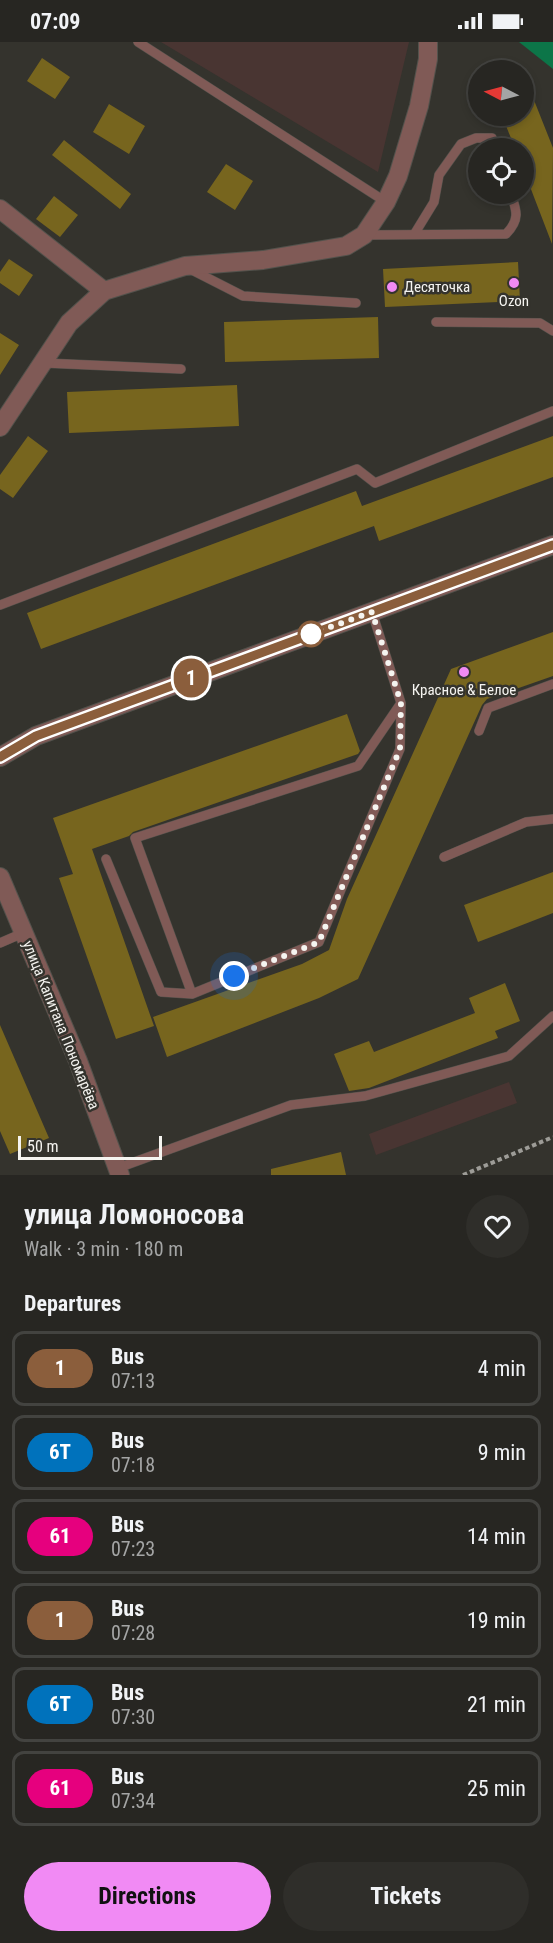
<!DOCTYPE html>
<meta charset="utf-8">
<style>
:root{--surface:#272622;--page:#2f2e2a;--text:#f1f3f6;--muted:#a4a5a5;--line:#434340;--accent:#f18af4}
body{margin:0;font-family:"Roboto Condensed",sans-serif;background:var(--page);color:var(--text);height:100vh;display:flex;flex-direction:column;font-size:22px;white-space:nowrap}
*{box-sizing:border-box;margin:0}
p{font-size:20px;color:var(--muted)}
.icon{flex:none;width:33px;height:33px;fill:none;stroke:currentColor;stroke-width:2;stroke-linecap:round;stroke-linejoin:round}
.map{position:relative;height:1133px;overflow:hidden}
.details{display:flex;flex-direction:column;background:var(--surface);flex:1}
.details>*{flex:none}
.badge{padding:0 12px;border-radius:20px;font-size:21px;line-height:39px}
.needle{width:39px;rotate:276deg}
.tools{position:absolute;left:468px;top:18px;display:grid;gap:12px}
.tools a{display:grid;place-items:center;width:66px;height:66px;border-radius:50%;background:var(--surface);box-shadow:0 3px 9px #0003,0 0 0 2px var(--line);font-size:30px}
.scale{position:absolute;left:18px;bottom:15px;width:144px;box-sizing:border-box;padding-left:6px;border:3px solid #f5f4f0;border-top:0;font-size:16px;line-height:21px;white-space:nowrap;color:#f5f4f0;-webkit-text-stroke:4px #34332d;paint-order:stroke}
.you{position:absolute;width:30px;height:30px;margin:-15px;border:4px solid #fff;border-radius:50%;background:#1a73e8;box-shadow:0 0 0 9px #1a73e833}
.map>.badge{position:absolute;translate:-50% -50%;box-shadow:0 0 0 3px #fff}
h2{padding:0 24px;font-size:22px;line-height:54px}
.round{display:grid;place-items:center;flex:none;width:63px;height:63px;border-radius:32px;background:var(--page)}
.headline{display:flex;align-items:center;justify-content:space-between;height:102px;padding:0 24px}
h1{font-size:28px;font-weight:700;line-height:45px}
.cta{display:flex;gap:12px;margin-top:auto;padding:12px 24px}
.cta a{flex:1;height:69px;border-radius:36px;background:var(--accent);color:#111;font-size:24px;font-weight:700;line-height:69px;text-align:center}
.cta a+a{background:var(--page);color:var(--text)}
ul{padding:0;list-style:none}
li{display:flex;align-items:center;gap:18px;height:75px;margin:0 12px 9px;padding:0 12px;border:3px solid var(--line);border-radius:12px}
li div{flex:1}
li b{display:block;font-size:22px}
li em{font-style:normal}
li .badge{min-width:66px;font-weight:700;text-align:center}
.status{display:flex;justify-content:space-between;align-items:center;height:42px;padding:0 30px;background:var(--surface);direction:ltr}
.status svg{height:16px;fill:currentColor}
.map>svg:first-child{display:block}
.industrial{fill:#493532}
.forest{fill:#0c7548}
.building{fill:#77651e}
.lines{fill:none;stroke-linecap:round;stroke-linejoin:round}
.service-casing{stroke:#53524c;stroke-width:10}
.minor-casing{stroke:#53524c;stroke-width:20}
.tertiary-casing{stroke:#53524c;stroke-width:20}
.path{stroke:#9d9c97;stroke-width:4;stroke-dasharray:4.5 3;stroke-linecap:butt}
.service{stroke:#805a56;stroke-width:9}
.minor{stroke:#805a56;stroke-width:18}
.tertiary{stroke:#805a56;stroke-width:18}
.line-casing{stroke:#fff;stroke-width:14}
.line{stroke:#8b5e3c;stroke-width:9}
.walk{stroke:#f5f4f0;stroke-width:6;stroke-dasharray:0 10.8}
.poi-dot{fill:#f18af4;stroke:#34332d;stroke-width:2}
.stop-dot{fill:#fff;stroke:#8b5e3c;stroke-width:3}
.labels{text-anchor:middle;stroke-width:5;stroke-linejoin:round;paint-order:stroke}
.poi-label{font-size:15px;fill:#f5f4f0;stroke:#34332d}
.street-label{font-size:15px;fill:#f5f4f0;stroke:#34332d}
</style>
<div class="status"><b>07:09</b><svg viewBox="0 0 49 12"><path d="M0 12V9h3v3zM5 12V6h3v6zM10 12V3h3v9zM15 12V0h3v12zM26 1h20v11H26zM47 4h2v5h-2z"/></svg></div>
<div class="map">
<svg width="553" height="1133" viewBox="0 0 553 1133">
<rect width="100%" height="100%" fill="#34332d"/>
<path class="industrial" d="M 161,0 L 409,0 L 378,130 Z
M 509,1040 L 517,1061 L 376,1113 L 369,1092 Z"/>
<path class="forest" d="M 519,0 L 553,0 L 553,27 Z"/>
<path class="building" d="M 42,16 L 70,35 L 55,57 L 27,39 Z
M 524,33 L 553,106 L 552,202 L 524,129 L 524,106 L 515,106 L 502,74 L 524,74 Z
M 109,62 L 145,84 L 129,112 L 93,90 Z
M 64,98 L 131,152 L 120,167 L 52,113 Z
M 226,122 L 253,139 L 235,168 L 207,150 Z
M 54,154 L 78,173 L 60,195 L 36,177 Z
M 9,217 L 33,233 L 19,254 L 0,241 L 0,230 Z
M 518,220 L 520,259 L 385,265 L 383,227 Z
M 378,275 L 379,316 L 225,320 L 224,280 Z
M 0,291 L 19,303 L 0,333 Z
M 237,343 L 239,384 L 69,391 L 67,350 Z
M 28,394 L 48,409 L 13,456 L 0,447 L 0,433 Z
M 553,394 L 553,435 L 379,499 L 374,484 L 41,607 L 27,571 L 356,449 L 362,464 Z
M 553,590 L 553,634 L 487,657 L 482,663 L 358,937 L 319,956 L 167,1015 L 153,975 L 302,922 L 329,908 L 347,857 L 451,627 Z
M 347,672 L 360,709 L 358,712 L 133,790 L 129,794 L 92,807 L 154,984 L 116,997 L 59,836 L 73,832 L 53,776 Z
M 553,830 L 553,871 L 478,900 L 464,863 Z
M 505,941 L 520,979 L 495,989 L 498,996 L 369,1046 L 349,1049 L 334,1012 L 369,999 L 374,1010 L 475,971 L 469,956 Z
M 0,983 L 49,1096 L 10,1112 L 0,1089 Z
M 341,1110 L 346,1133 L 271,1133 L 271,1127 Z"/>
<g class="lines">
<defs>
<path id="service" d="M 138,0 L 386,160
M 415,191 L 434,160 L 439,133 L 461,102 L 476,96 L 492,96 L 496,106
M 365,193 L 506,192 C 520,178 517,169 511,152
M 190,227 L 243,254 L 356,261
M 436,280 L 540,281 L 553,289
M 44,321 L 181,327
M 0,563 L 357,427 L 375,441 L 553,369
M 479,689 L 488,666 L 553,642
M 444,815 L 526,780 L 553,777
M 106,817 L 161,950 L 192,952 L 319,900 L 400,707 L 401,661 L 372,570
M 0,901 L 23,891
M 192,952 L 135,796 L 358,724 L 401,661
M 118,1126 L 291,1063 L 365,1054 L 509,1014 L 553,974"/>
<path id="minor" d="M 0,167 L 104,249
M 0,385 L 69,281 L 104,249 L 185,224 L 263,218 L 346,204 L 364,193 L 386,160 L 398,134 L 419,64 L 428,17 L 428,0"/>
<path id="tertiary" d="M 0,715 L 36,694 L 553,503
M 0,835 L 78,1019 L 120,1133"/>
</defs>
<use href="#service" class="service-casing"/>
<use href="#minor" class="minor-casing"/>
<use href="#tertiary" class="tertiary-casing"/>
<path class="path" d="M 463,1133 L 553,1095"/>
<use href="#service" class="service"/>
<use href="#minor" class="minor"/>
<use href="#tertiary" class="tertiary"/>
</g>
<g class="lines">
<defs>
<path id="line" d="M 0,715 L 36,694 L 553,503"/>
</defs>
<use href="#line" class="line-casing"/>
<use href="#line" class="line"/>
<path class="walk" d="M 234,934 L 319,900 L 400,707 L 401,661 L 372,570 L 311,592"/>
</g>
<g class="poi-dot">
<circle cx="514" cy="241" r="6"/>
<circle cx="392" cy="245" r="6"/>
<circle cx="464" cy="630" r="6"/>
</g>
<circle class="stop-dot" cx="311" cy="592" r="12"/>
<g class="labels">
<g class="poi-label">
<text x="404" y="250" text-anchor="start">Десяточка</text>
<text x="514" y="264">Ozon</text>
<text x="464" y="653">Красное &amp; Белое</text>
</g>
<g class="street-label">
<text transform="translate(61 983) rotate(68)" y="5">улица Капитана Пономарёва</text>
</g>
</g>
</svg>
<div class="tools">
<a><svg class="needle" viewBox="-14 -14 28 28"><path d="M0-13l5 13h-10z" fill="#e53935"/><path d="M0 13l5-13h-10z" fill="#a4a5a5"/></svg></a>
<a><svg class="icon" aria-label="locate" viewBox="0 0 24 24"><circle cx="12" cy="12" r="6"/><path d="M12 2v4M12 18v4M2 12h4M18 12h4"/></svg></a>
</div>
<div class="scale">50 m</div>
<div class="you" style="left:234px;top:934px"></div>
<b class="badge" style="left:191px;top:636px;background:#8b5e3c;color:#fff">1</b>
</div>
<section class="details">
<div class="headline"><div><h1>улица Ломоносова</h1><p>Walk · 3 min · 180 m</p></div><a class="round"><svg class="icon" aria-label="heart" viewBox="0 0 24 24"><path d="M12 20l-8-8c-3-5 5-10 8-4 3-6 11-1 8 4z"/></svg></a></div>
<h2>Departures</h2>
<ul>
<li><span class="badge" style="background:#8b5e3c;color:#fff">1</span><div><b>Bus</b><p>07:13</p></div><em>4 min</em></li>
<li><span class="badge" style="background:#0072bc;color:#fff">6Т</span><div><b>Bus</b><p>07:18</p></div><em>9 min</em></li>
<li><span class="badge" style="background:#e6007e;color:#fff">61</span><div><b>Bus</b><p>07:23</p></div><em>14 min</em></li>
<li><span class="badge" style="background:#8b5e3c;color:#fff">1</span><div><b>Bus</b><p>07:28</p></div><em>19 min</em></li>
<li><span class="badge" style="background:#0072bc;color:#fff">6Т</span><div><b>Bus</b><p>07:30</p></div><em>21 min</em></li>
<li><span class="badge" style="background:#e6007e;color:#fff">61</span><div><b>Bus</b><p>07:34</p></div><em>25 min</em></li>
</ul>
<div class="cta"><a>Directions</a><a>Tickets</a></div>
</section>
